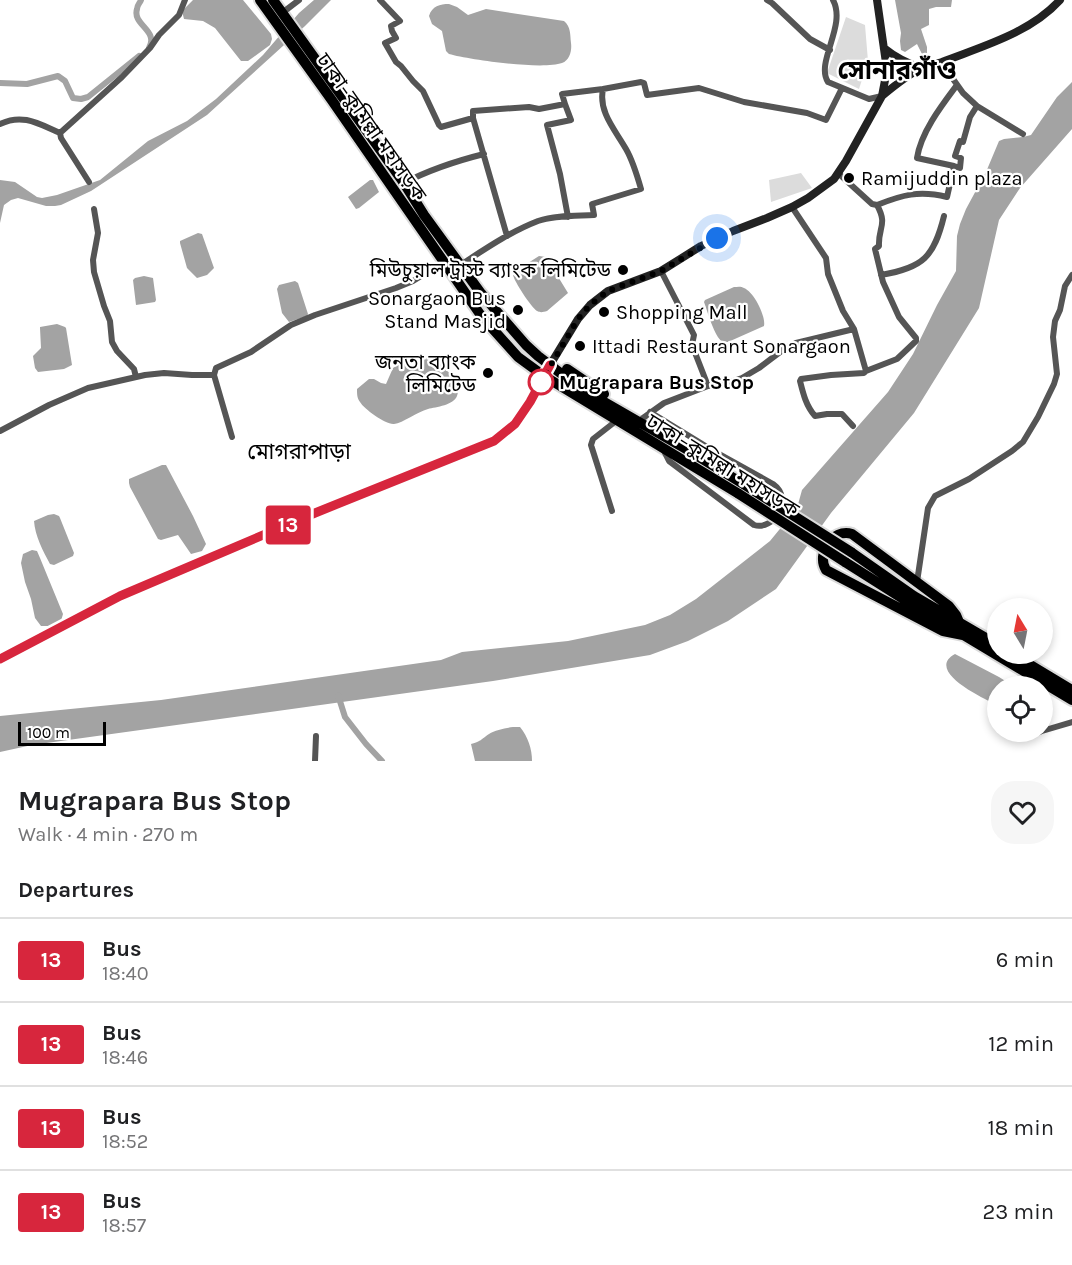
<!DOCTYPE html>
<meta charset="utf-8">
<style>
:root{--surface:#fff;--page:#f6f6f6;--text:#202124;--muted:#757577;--line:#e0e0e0}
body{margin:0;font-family:Karla,"Noto Sans Bengali",sans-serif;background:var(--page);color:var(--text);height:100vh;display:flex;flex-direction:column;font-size:22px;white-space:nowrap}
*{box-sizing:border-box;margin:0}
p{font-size:20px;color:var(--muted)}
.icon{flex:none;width:33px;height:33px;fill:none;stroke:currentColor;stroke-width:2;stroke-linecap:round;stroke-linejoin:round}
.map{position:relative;height:761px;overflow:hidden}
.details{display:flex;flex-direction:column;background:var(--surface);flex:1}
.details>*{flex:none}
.badge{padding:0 12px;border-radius:4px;font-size:21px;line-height:39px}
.needle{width:39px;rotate:350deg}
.controls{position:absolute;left:987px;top:598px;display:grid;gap:12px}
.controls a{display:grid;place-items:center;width:66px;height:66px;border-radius:50%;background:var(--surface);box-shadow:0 3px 9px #0003;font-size:30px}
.scale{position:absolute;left:18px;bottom:15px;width:88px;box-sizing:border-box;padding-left:6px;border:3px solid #000;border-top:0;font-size:16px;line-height:21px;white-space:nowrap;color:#000;-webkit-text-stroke:4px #fff;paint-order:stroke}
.you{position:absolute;width:30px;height:30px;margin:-15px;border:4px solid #fff;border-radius:50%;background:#1a73e8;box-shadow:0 0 0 9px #1a73e833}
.map>.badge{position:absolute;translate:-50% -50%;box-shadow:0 0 0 3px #fff}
h2{padding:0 18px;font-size:22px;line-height:54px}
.round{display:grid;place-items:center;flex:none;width:63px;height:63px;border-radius:24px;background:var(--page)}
.overview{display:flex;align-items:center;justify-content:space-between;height:102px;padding:0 18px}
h1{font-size:28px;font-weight:700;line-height:45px}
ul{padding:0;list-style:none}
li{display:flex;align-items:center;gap:18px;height:84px;padding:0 18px;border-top:2px solid var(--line)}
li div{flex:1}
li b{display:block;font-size:22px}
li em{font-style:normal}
li .badge{min-width:66px;font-weight:700;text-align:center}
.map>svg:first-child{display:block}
.green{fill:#dcdcdc}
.water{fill:#a3a3a3}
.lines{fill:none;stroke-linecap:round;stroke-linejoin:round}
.canal{stroke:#a3a3a3;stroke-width:6}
.highway-casing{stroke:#dbdbdb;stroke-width:14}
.street{stroke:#555;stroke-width:6}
.secondary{stroke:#222;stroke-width:8}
.highway{stroke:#000;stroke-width:10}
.highway-bridge-casing{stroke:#dbdbdb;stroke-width:14;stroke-linecap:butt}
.highway-bridge{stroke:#000;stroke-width:10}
.line-casing{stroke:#fff;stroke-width:14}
.line{stroke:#d7263d;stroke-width:9}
.walk{stroke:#000;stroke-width:6;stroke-dasharray:0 10.8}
.poi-dot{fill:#000;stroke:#fff;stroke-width:2}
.stop-dot{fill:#fff;stroke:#d7263d;stroke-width:3}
.labels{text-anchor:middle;stroke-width:4.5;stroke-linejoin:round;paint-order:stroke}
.street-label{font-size:20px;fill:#000;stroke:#fff}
.poi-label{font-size:20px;fill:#000;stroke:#fff;text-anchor:start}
.stop-label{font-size:20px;font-weight:bold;fill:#000;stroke:#fff;text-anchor:start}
.quarter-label{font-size:22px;fill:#000;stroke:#fff}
.district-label{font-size:26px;font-weight:bold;fill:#000;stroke:#fff}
</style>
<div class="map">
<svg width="1072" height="761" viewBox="0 0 1072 761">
<rect width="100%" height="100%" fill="#fff"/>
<path class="green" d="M 846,17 L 865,25 L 868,61 L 859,89 L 827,73 Z
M 801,173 L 812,188 L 771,202 L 769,180 Z"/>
<path class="water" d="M 193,0 L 243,0 L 271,34 L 272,39 L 270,45 L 248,61 L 241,61 L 215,28 L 203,21 L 184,19 L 182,11 Z
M 314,0 L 331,0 L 305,26 L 207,115 L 91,191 L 61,205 L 55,206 L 46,206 L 18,198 L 11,200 L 4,205 L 0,223 L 0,180 L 15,182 L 37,197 L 42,198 L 57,195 L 100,180 L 148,141 L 187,121 L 216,99 L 263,55 L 299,13 Z
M 895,0 L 952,0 L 951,7 L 936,7 L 929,9 L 929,25 L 921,29 L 927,47 L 927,53 L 922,54 L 917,44 L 905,52 L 901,50 L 900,41 L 901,33 Z
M 449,4 L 457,7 L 468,15 L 486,9 L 564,21 C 571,27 570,34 571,43 C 572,50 570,60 562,63 C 542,70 471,60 449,54 L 446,51 L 442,31 L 432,24 L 429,16 C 432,6 440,4 449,4 Z
M 1072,82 L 1072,129 L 1020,188 L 999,220 L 979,308 L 914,413 L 831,513 L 776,589 L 728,621 L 688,641 L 650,655 L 493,681 L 32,745 L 0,752 L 0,716 L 161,700 L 441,660 L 462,652 L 568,641 L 645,625 L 670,615 L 696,599 L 770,541 L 797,508 L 802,490 L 888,392 L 913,354 L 937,305 L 956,271 L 957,236 L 960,224 L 966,209 L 986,172 L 999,141 L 1004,139 L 1023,137 L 1031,135 L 1057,97 Z
M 370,180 L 373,180 L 379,192 L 359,208 L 356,209 L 348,197 Z
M 198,233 L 202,234 L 214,268 L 207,275 L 197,278 L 187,268 L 180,243 L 180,241 Z
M 539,256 L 546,257 L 568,293 L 547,311 C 543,312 541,313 537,311 C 531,307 514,281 513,275 L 528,263 Z
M 144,276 L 153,278 L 156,300 L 155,302 L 136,305 L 133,280 L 135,278 Z
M 295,281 L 298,283 L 308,314 L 307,316 L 289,322 L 282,313 L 277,289 L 279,285 Z
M 734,287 C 737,287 741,286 744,288 C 754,292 766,316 764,326 L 728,342 C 726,342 724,342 722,341 C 715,338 707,310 704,302 L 705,300 Z
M 57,324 L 65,327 L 66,328 L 72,365 L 64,369 L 38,372 L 35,368 L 33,356 L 41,348 L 40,328 L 40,327 Z
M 413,357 L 434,358 C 443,366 462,382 457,396 C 454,405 436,407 428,409 C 417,412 403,423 394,424 C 386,425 364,409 360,402 C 357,398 357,394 357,389 L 369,379 L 374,379 L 381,383 L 386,384 L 393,368 L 409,358 Z
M 162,465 L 166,465 L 193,516 L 206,544 L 202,551 L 191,554 L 178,535 L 161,540 L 158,539 L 130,487 L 129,483 L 129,479 Z
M 54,514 L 59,516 L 60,518 L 74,553 L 73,556 L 54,565 L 50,564 C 43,551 35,536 34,521 L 48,515 Z
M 32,550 L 37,551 L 40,558 L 63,614 L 61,621 L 51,626 L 41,626 L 35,618 L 31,599 L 25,582 L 21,563 L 23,554 Z
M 955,654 L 999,677 L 1015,687 L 998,687 L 997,705 C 985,699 924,671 955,654 Z
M 513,727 L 520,727 C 528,737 532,749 532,761 L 475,761 L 471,744 C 482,741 480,740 489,734 C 495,730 505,728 513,727 Z"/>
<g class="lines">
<path class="canal" d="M 141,0 C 140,3 137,5 137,9 C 132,25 159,30 149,48
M 0,83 L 27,84 L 58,76 L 65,81 L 73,98 L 81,99 L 88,97 L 139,56
M 338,695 L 345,717 L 366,744 L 382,761"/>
<defs>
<path id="highway" d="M 260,0 L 331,99 L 482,317 L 518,357 L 544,376 L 739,494
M 273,0 L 404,183 L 424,215 L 480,292 L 526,345 L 538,356 L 580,388 L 686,449 L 745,485
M 567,369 L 604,394
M 851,552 L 914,596 L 998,645
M 845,562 L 905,600 L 1072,700
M 959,622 L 956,615 L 949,606 L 852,534 C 832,528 816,554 826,570 L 943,631 L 963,635
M 1012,654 L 1072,690"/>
</defs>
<use href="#highway" class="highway-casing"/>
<path class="street" d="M 380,0 L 400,21 L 391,26 L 392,31 L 396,38 L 385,43 L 396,62 L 401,66 L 413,81 L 423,91 L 439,125 L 441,127 L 473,118
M 767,0 L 772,3 L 810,39 L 830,50
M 833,0 C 847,26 815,62 828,82 L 869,99 L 882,96
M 282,13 L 299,0
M 941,62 L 963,93 L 977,106 L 1023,134
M 565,104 L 571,120 L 547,125 L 560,174 L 568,217
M 0,124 C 23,113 39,124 60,133
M 954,166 L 917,158 C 921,132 942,105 957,85
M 838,173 L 872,204 L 877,205
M 89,182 L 61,138 L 60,133 L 122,77 L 150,48 L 159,35 L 179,15 L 185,0
M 404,183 C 429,170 456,161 484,154
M 792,207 L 826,258 L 828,274 L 843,311 L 854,329 L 866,371 L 864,373 L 831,375 L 801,379 L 800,381 C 803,393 806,406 815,416 L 827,414 L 842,414 L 853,426
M 94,209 L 98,233 L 93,260 L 94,272 L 104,306 L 110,321 L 112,342 L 117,351 L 134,369 L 136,377
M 507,236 L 473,118 L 473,111 L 529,107 L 539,109 L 565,104 L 562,94 L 603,89
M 465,262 C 488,247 512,231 538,221 C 556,215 576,216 594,215 L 592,204 L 641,189 C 637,175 633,161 626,149 C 616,131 598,112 603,89 L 641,82 L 644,83 L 647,95 L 699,88 L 744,102 L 807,113 L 826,120 L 842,88
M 661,271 L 694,335 L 692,345 L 708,386
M 881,275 C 923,268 934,257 944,216
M 866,371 L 897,359 L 916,341 L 916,338 L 899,317 L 883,282 L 875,249 L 879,246 C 878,227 888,225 877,205 C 902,195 919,190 947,197 L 954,166 L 960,168 L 961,158 L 955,156 L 960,141 L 963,142 L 970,117 L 977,106
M 650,412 L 712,450 L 773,484 C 795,500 773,531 754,525 L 669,461 L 663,449
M 643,418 L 664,403 L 708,386 L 724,384 L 742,378 L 759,368 L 784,349 L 796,343 L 854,329
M 0,431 L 49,405 L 88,388 L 145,375 L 164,373 L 192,375 L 214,375
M 232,437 L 214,375 L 216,368 L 251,352 L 291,325 L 315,315 L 396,288 L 413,281 L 444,262
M 612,511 L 591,445 L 593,439 L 616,421
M 917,582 L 928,508 L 935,496 L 969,479 L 1012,451 L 1023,442 L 1038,417 L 1054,384 L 1057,374 L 1053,337 L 1055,321 L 1060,310 L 1065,286 L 1072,275
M 1042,731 L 1072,722
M 1027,736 L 1040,732
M 315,761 L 316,736"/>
<path class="secondary" d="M 884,48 C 895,57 909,64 922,68
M 882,96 C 894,86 906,76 920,69 C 927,66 935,64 942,62 C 983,46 1030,33 1060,0
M 0,659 L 119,596 L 315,513 L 461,455 L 494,441 L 506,433 L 515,425 L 523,413 L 550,365 L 578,319 L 590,305 L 608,291 L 661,271 L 701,246 L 733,231 L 767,218 L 792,207 L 808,198 L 834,179 L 846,161 L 882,96 L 886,75 L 886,63 L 877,0"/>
<use href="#highway" class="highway"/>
<defs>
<path id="highway-bridge" d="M 745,485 L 851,552
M 739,494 L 845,562"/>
</defs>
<use href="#highway-bridge" class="highway-bridge-casing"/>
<use href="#highway-bridge" class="highway-bridge"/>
</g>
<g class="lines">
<defs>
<path id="line" d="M 0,659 L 120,596 L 315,513 L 494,441 L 515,424 L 530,402 L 550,365"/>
</defs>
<use href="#line" class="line-casing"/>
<use href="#line" class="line"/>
<path class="walk" d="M 541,382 L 578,319 L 590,305 L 608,291 L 661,271 L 717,238"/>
</g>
<g class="poi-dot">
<circle cx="849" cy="178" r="6"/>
<circle cx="623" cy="270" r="6"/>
<circle cx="518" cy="310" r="6"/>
<circle cx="604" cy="312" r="6"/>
<circle cx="580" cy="346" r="6"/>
<circle cx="488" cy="373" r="6"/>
</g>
<circle class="stop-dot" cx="541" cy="382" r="12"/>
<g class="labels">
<g class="street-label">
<text transform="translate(372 127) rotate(55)" y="7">ঢাকা–কুমিল্লা মহাসড়ক</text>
<text transform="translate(723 465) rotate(32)" y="7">ঢাকা–কুমিল্লা মহাসড়ক</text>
</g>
<g class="poi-label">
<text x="861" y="185">Ramijuddin plaza</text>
<text x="611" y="277" text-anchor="end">মিউচুয়াল ট্রাস্ট ব্যাংক লিমিটেড</text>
<text x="506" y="305" text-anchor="end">Sonargaon Bus<tspan x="506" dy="23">Stand Masjid</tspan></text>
<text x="616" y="319">Shopping Mall</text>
<text x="592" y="353">Ittadi Restaurant Sonargaon</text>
<text x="476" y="369" text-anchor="end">জনতা ব্যাংক<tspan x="476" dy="23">লিমিটেড</tspan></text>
</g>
<g class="stop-label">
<text x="559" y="389">Mugrapara Bus Stop</text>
</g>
<g class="quarter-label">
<text x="299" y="459">মোগরাপাড়া</text>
</g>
<g class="district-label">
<text x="897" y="79">সোনারগাঁও</text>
</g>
</g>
</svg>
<div class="controls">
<a><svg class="needle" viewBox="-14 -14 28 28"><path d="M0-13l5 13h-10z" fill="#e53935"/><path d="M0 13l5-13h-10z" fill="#757577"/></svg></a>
<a><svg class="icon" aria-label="locate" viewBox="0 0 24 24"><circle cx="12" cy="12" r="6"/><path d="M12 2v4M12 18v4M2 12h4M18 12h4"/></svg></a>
</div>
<div class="scale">100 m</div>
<div class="you" style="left:717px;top:238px"></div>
<b class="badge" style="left:288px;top:525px;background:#d7263d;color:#fff">13</b>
</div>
<section class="details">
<div class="overview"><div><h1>Mugrapara Bus Stop</h1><p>Walk · 4 min · 270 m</p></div><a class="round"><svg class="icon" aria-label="heart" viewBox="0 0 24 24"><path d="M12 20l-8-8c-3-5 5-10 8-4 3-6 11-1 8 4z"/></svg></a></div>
<h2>Departures</h2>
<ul>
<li><span class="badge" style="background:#d7263d;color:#fff">13</span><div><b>Bus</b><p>18:40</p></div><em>6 min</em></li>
<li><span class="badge" style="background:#d7263d;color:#fff">13</span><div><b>Bus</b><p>18:46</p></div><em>12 min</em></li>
<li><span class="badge" style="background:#d7263d;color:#fff">13</span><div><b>Bus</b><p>18:52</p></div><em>18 min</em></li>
<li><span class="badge" style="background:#d7263d;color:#fff">13</span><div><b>Bus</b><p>18:57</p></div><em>23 min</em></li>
</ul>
</section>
